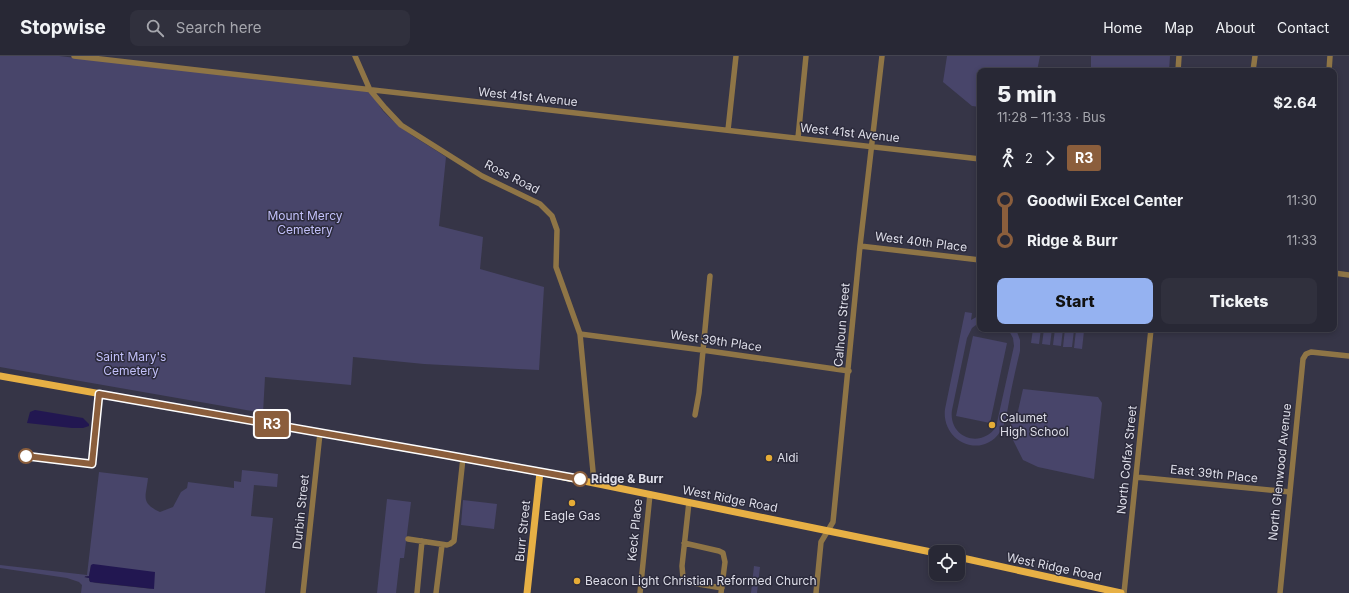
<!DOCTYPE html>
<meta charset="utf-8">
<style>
:root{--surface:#282835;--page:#30303d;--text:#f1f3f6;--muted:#a5a6ad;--line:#444450;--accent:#95b2f1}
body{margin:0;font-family:Inter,sans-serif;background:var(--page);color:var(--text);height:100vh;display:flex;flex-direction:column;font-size:15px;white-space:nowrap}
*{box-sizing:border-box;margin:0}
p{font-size:13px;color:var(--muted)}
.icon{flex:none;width:22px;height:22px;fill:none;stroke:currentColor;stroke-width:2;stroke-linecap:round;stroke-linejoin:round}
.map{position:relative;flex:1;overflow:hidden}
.details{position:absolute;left:977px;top:12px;width:360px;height:264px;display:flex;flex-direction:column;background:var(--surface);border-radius:8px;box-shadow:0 2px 6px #0003,0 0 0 1px var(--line)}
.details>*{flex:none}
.badge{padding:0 8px;border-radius:3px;font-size:14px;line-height:26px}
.buttons{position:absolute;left:929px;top:489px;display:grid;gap:8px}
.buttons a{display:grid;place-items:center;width:36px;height:36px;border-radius:8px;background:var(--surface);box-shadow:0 2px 6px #0003,0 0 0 1px var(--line);font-size:20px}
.map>.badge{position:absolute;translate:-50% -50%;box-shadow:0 0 0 2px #fff}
.legs{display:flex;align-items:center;gap:6px;height:44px;padding:0 20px;font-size:13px}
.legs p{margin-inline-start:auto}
.head{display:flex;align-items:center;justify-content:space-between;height:68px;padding:0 20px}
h1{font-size:22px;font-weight:800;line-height:30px}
.button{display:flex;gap:8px;margin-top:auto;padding:8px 20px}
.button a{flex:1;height:46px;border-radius:8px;background:var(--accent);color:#111;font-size:16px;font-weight:800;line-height:46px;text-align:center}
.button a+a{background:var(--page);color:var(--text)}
ul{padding:0 20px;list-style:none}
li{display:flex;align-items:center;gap:14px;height:40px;font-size:15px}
li i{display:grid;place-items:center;width:6px;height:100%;margin:0 5px;background:currentColor}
li i::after{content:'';width:10px;height:10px;margin:-5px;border:3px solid;border-radius:50%;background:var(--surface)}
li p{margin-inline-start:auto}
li:first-child i{background:linear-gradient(#0000 50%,currentColor 0)}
li:last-child i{background:linear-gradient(currentColor 50%,#0000 0)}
header{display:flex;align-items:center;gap:24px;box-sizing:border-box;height:56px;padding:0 20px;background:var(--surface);border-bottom:1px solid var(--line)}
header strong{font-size:19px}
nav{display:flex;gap:22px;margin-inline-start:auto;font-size:14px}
.search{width:280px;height:36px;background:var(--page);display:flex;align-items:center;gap:10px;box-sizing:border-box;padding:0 14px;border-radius:8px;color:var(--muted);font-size:15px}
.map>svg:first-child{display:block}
.green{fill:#48456a;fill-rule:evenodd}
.water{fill:#221751}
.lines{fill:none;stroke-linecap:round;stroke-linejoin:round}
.minor{stroke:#8f7546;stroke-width:5.5}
.major{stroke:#e7b045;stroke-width:7}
.line-1-casing{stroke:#fff;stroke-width:9}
.line-1{stroke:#8b5e3c;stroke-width:6}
.poi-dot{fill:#e6ac36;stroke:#2c2b3c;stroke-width:1.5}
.stop-1-dot{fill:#fff;stroke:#8b5e3c;stroke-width:2}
.labels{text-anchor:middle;stroke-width:3;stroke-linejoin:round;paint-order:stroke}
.street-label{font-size:12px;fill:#dedee9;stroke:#2c2b3c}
.park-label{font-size:12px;fill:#c2c0f9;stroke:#2c2b3c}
.poi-label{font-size:12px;fill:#dedee9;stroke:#2c2b3c;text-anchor:start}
.stop-label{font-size:12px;font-weight:bold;fill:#dedee9;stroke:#2c2b3c;text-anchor:start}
</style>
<header>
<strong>Stopwise</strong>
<div class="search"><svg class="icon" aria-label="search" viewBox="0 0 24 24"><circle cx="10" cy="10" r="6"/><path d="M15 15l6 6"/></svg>Search here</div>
<nav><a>Home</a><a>Map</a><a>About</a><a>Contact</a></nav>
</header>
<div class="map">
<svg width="1349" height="537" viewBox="0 0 1349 537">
<rect width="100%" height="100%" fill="#363547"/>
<path class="green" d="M 0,0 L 59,0 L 366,35 C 374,38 378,49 383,55 C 400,74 425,87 446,101 L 439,170 L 483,181 L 480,213 L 544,231 L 539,314 L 424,308 L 353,301 L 351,329 L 265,321 L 263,357 L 0,311 Z
M 947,0 L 1040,0 L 1037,15 L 980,15 L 980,51 L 972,50 L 943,26 Z
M 1091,0 L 1170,0 L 1169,15 L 1091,15 Z
M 965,256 L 972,257 L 971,264 L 980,259 L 980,266 L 972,272 L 967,282 L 952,354 C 948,382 981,393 996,371 L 1014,290 L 1013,282 L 1008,273 L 1016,273 L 1020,284 L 1020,295 C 1016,312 1012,329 1009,346 C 1007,356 1006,367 1000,376 C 981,404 941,385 945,353 Z
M 1033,273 L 1041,273 L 1039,288 L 1031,287 Z
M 1044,273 L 1052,273 L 1050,289 L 1042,288 Z
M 1055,273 L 1063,273 L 1061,290 L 1053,289 Z
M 1065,273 L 1074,274 L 1072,291 L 1063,291 Z
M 1076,274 L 1084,275 L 1082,293 L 1074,292 Z
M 973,280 L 1007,287 L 990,367 L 956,360 Z
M 1023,333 L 1098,341 L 1102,347 L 1094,423 L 1038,411 L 1023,404 L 1009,376 L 1014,358 L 1018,355 Z
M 242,414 L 278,418 L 277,431 L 254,429 L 251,460 L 273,462 L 265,537 L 81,537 L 82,529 L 79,526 L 67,522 L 0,512 L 0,509 L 87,519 L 99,416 L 148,422 C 146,441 140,447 160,456 L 173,451 L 181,436 L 187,432 L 188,426 L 234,432 L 234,425 L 241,426 ZM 91,509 L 153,533 L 96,527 L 89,525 L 89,522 L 85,521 L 85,520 L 89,520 Z
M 387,443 L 411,446 L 404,502 L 400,502 L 396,537 L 377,537 Z
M 463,444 L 497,448 L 494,473 L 461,469 Z
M 754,510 L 760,511 L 757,537 L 751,537 Z"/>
<path class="water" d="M 35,354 L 83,362 L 89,368 L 89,370 L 83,372 L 72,372 L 27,367 L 30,356 Z
M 93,508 L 155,516 L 154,533 L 90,526 L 89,522 L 84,521 L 89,520 L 91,509 Z"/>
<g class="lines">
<path class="minor" d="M 74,0 L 980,103
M 355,0 L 370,34 L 385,52 L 401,69 L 482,120 L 540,148 L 552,160 L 557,174 L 556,211 L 580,278 L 594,426
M 1178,15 L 1179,0
M 1253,15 L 1255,0
M 1329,15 L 1330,0
M 728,74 L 736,0
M 798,82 L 806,0
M 860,190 L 980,204
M 1334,217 L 1349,219
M 580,278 L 702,294 L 849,315
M 695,359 L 699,337 L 710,220
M 1136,421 L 1290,436
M 689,446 L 682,510 L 683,522 L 687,526 L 722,532
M 408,483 L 447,489 L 450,488 L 454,485 L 463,402
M 684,487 L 719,495 L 723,497 L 725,506 L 721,537
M 303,537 L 320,377
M 417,537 L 422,485
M 436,537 L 442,489
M 640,537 L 650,438
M 816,537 L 821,486 L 833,466 L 860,190 L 882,0
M 1124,537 L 1151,273
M 1280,537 L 1303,303 L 1306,298 L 1311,296 L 1349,300"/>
<path class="major" d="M 0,320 L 540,416 L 936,497
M 958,501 L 1121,537
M 527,537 L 540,416"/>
</g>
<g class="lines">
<defs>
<path id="line-1" d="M 26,400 L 92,408 L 99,338 L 436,397 L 580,423"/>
</defs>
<use href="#line-1" class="line-1-casing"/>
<use href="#line-1" class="line-1"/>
</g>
<g class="poi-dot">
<circle cx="992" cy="369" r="4"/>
<circle cx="769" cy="402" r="4"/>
<circle cx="572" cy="447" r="4"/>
<circle cx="577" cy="525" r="4"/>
</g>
<g class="stop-1-dot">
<circle cx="26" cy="400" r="7"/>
<circle cx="580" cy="423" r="7"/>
</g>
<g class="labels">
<g class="street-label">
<text transform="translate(528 41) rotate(6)" y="4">West 41st Avenue</text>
<text transform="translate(850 77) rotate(6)" y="4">West 41st Avenue</text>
<text transform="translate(512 121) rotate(27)" y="4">Ross Road</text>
<text transform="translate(921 186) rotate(7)" y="4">West 40th Place</text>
<text transform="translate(842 269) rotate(-85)" y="4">Calhoun Street</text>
<text transform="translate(716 285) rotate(8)" y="4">West 39th Place</text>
<text transform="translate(1127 404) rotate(-84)" y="4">North Colfax Street</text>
<text transform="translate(1280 416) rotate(-84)" y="4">North Glenwood Avenue</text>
<text transform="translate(1214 418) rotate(6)" y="4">East 39th Place</text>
<text transform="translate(730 443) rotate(11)" y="4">West Ridge Road</text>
<text transform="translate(301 456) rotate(-84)" y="4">Durbin Street</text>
<text transform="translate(635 474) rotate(-84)" y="4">Keck Place</text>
<text transform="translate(523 475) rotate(-84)" y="4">Burr Street</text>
<text transform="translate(1054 511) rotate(12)" y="4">West Ridge Road</text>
</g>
<g class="park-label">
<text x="305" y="164">Mount Mercy<tspan x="305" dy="14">Cemetery</tspan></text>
<text x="131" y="305">Saint Mary's<tspan x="131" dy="14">Cemetery</tspan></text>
</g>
<g class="poi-label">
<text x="1000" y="366">Calumet<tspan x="1000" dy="14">High School</tspan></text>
<text x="777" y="406">Aldi</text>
<text x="572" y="464" text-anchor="middle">Eagle Gas</text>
<text x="585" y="529">Beacon Light Christian Reformed Church</text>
</g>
<g class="stop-label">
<text x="591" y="427">Ridge &amp; Burr</text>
</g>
</g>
</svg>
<div class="buttons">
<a><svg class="icon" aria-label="locate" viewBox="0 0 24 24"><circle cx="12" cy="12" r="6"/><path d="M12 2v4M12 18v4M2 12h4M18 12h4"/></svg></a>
</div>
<b class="badge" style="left:272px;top:368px;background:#8b5e3c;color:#fff">R3</b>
<section class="details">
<div class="head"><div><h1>5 min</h1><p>11:28 – 11:33 · Bus</p></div><b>$2.64</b></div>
<div class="legs"><svg class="icon" aria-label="walk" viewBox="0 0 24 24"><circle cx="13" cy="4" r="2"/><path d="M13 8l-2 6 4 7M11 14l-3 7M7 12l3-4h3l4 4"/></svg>2<svg class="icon" aria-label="forward" viewBox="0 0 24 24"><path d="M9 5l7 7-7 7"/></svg><b class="badge" style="background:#8b5e3c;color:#fff">R3</b></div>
<ul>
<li><i style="color:#8b5e3c"></i><b>Goodwil Excel Center</b><p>11:30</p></li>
<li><i style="color:#8b5e3c"></i><b>Ridge &amp; Burr</b><p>11:33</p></li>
</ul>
<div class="button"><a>Start</a><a>Tickets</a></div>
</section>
</div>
